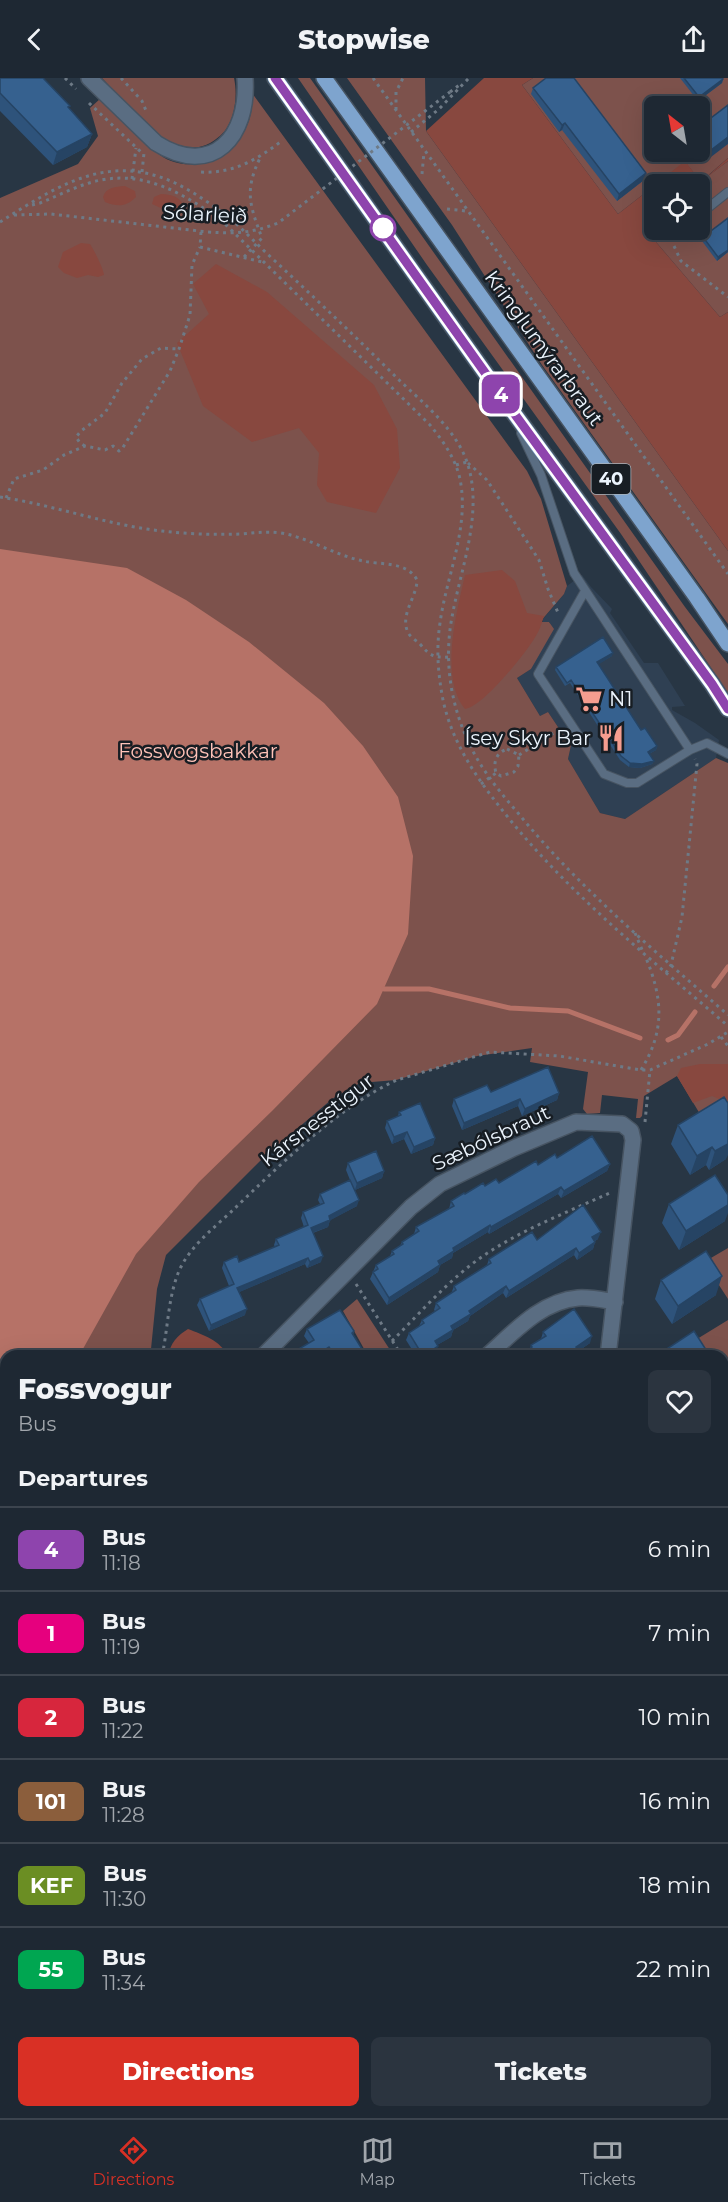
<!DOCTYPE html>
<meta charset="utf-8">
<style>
:root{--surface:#1e2833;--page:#2b343f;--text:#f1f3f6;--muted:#a1a6ac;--line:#3c444e;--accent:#d93025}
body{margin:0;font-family:Montserrat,sans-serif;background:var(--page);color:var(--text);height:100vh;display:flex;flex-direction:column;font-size:22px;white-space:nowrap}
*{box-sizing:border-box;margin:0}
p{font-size:20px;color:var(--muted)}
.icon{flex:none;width:33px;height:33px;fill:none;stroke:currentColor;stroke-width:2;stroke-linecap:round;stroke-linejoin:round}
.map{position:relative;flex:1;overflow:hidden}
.details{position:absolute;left:0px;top:1272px;width:729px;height:768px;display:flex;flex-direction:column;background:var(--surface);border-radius:18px 18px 0 0;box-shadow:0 6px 24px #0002,0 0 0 2px var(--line)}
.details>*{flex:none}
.badge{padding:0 12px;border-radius:9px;font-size:21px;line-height:39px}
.needle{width:39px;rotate:329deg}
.buttons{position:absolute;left:644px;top:18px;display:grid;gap:12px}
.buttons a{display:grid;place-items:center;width:66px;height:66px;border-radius:9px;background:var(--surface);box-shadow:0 6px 24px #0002,0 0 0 2px var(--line);font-size:30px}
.map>.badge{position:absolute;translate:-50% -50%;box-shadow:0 0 0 3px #fff}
h2{padding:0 18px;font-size:22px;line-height:54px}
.round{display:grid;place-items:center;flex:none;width:63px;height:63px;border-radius:9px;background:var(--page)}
.headline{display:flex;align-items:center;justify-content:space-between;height:102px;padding:0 18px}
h1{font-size:28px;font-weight:800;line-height:45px}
.cta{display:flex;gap:12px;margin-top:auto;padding:12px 18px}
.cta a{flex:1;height:69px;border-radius:9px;background:var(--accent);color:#fff;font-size:24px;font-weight:800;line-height:69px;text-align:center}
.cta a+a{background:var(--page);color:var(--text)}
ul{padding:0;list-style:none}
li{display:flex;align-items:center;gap:18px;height:84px;padding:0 18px;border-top:2px solid var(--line)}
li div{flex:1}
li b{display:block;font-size:22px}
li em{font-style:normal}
li .badge{min-width:66px;font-weight:700;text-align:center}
header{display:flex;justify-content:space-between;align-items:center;height:78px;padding:0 18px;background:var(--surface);font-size:27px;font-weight:800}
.tab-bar{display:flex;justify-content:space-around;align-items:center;height:84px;border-top:2px solid var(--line);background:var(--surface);font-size:16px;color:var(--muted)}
.tab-bar a{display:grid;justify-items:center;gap:3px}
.tab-bar .current{color:var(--accent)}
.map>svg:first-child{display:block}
.built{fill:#2f4053}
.green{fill:#7d524c;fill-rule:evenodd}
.forest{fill:#88483f}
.water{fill:#b67267}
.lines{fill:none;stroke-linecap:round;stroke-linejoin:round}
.stream{stroke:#b67267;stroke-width:5}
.lane-casing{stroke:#475462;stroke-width:10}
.street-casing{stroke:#475462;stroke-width:18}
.secondary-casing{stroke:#475462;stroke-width:18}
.primary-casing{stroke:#475462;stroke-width:18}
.path{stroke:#6e7a86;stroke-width:3;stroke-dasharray:3 4.5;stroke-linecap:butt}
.lane{stroke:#5a6d82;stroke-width:8}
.street{stroke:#5a6d82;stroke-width:15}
.secondary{stroke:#6f8cad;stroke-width:15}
.primary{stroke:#7ea4ce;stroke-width:15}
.path-bridge{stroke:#6e7a86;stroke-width:3;stroke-dasharray:3 4.5;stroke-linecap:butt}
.wall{fill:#2e537b}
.shaded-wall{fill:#264464}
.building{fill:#36618f;stroke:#264464;stroke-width:1.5}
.line-casing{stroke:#fff;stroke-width:14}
.line{stroke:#8e44ad;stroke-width:9}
.stop-dot{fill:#fff;stroke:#8e44ad;stroke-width:3}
.labels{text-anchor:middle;stroke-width:5;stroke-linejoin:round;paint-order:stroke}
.shield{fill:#171d23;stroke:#abb4bc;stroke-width:1.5}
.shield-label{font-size:18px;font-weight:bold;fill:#ebf4fd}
.street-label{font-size:20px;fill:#ebf4fd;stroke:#171d23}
.poi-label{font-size:20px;fill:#ebf4fd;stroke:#171d23;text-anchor:start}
.park-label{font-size:20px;fill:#ffc2b8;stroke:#171d23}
</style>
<header><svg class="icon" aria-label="back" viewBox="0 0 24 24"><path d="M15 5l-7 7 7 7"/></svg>Stopwise<svg class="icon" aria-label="share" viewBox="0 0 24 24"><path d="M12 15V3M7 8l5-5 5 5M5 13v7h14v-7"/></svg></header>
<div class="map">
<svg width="728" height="2040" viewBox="0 0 728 2040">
<rect width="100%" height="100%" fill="#283644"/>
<path class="built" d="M 582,497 L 591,509 L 612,531 L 610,535 L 644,585 L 658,585 L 685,628 L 672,629 L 672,632 L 695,645 L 719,662 L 716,680 L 625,741 L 600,735 L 568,681 L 572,663 L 562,655 L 548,634 L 540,638 L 517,600 L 531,591 L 550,544 L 543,544 L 543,541 L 564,516 L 567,508 Z"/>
<path class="green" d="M 102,0 L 234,0 C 238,18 235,44 221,57 C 177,98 129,29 102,0 Z
M 298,0 L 310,0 L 685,529 L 728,586 L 728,615 L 621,456 L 427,187 Z
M 347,0 L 425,0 L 426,53 L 728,473 L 728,546 L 542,287 L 452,147 Z
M 533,0 L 728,0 L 728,80 L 704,101 L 728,83 L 728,234 L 720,239 L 644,150 L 654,142 L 654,152 L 699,152 L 698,106 L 701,104 L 685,84 L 618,136 L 522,7 ZM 654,28 L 699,28 L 699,74 L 654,74 Z
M 252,15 L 527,393 L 541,421 L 567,508 L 564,516 L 540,544 L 549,544 L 554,551 L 531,591 L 517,600 L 540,638 L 548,634 L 562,655 L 572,663 L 568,681 L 600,735 L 625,741 L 716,680 L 728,685 L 728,1050 L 700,1036 L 677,998 L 644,1018 L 642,1038 L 640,1040 L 636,1040 L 638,1021 L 602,1017 L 600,1035 L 587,1036 L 583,1031 L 588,994 L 530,984 L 532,970 L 477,978 L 396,1002 L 360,1005 L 332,1021 L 264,1079 L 166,1177 L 157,1211 L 151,1271 L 146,1278 L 6,1278 L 6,1434 C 1,1450 4,1466 0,1483 L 0,120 L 78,86 L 98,58 L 90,30 L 101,20 C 118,37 141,63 160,77 C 182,93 214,87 232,69 C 247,55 254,35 252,15 Z
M 728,1170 L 728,1221 L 704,1184 Z
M 357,1221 L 394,1278 L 368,1278 L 343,1233 Z
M 728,1242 L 728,1308 L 723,1301 L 723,1278 L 708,1278 L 697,1261 Z
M 728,1315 L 728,1416 L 723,1408 L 723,1318 Z
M 728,1468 L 728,1541 L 723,1545 L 723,1472 Z"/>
<path class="forest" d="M 484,0 L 533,0 L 522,7 L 618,136 L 654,108 L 654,142 L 644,150 L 720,239 L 728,234 L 728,473 L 426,53 Z
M 728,80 L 728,83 L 698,106 L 656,106 L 685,83 L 701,104 Z
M 125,108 L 135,113 L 136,119 C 126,129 118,129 105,124 L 103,119 C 106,109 115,109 125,108 Z
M 161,116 C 171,116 181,119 184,129 L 179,133 L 165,132 L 152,126 L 154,119 Z
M 81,165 L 90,166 C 94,172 104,192 104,197 L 98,199 L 88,197 L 77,200 L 64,195 L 58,189 L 63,174 Z
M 216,186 L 267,214 L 374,307 L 397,351 L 400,390 L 376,435 L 327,424 L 317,407 L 319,375 L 299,350 L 252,364 L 203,328 L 177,265 L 209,236 L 193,206 Z
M 502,492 L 515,503 L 527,535 L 544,538 C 542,544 540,551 537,556 C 528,573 482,630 465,631 C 439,600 457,533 465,497 Z
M 700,986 L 728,986 L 728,1031 L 724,1023 L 712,1018 L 693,1025 L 677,998 L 681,990 Z
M 188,1251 C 203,1257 220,1262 228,1278 L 169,1278 C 169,1266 178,1257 188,1251 Z"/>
<path class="water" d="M 0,471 L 127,490 L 186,522 L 249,564 L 324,625 L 363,668 L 398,719 L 413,778 L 408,856 L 377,926 L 273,1032 L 199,1104 L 136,1176 L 79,1278 L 6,1278 L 6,1397 L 0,1405 Z"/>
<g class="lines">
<path class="stream" d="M 714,908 L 728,889
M 384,911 L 429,911 L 510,930 L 568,933 L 640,960
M 668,962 L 678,957 L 695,934"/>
<defs>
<path id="lane" d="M 699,137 L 728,114
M 675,156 L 680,152
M 521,355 L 541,397 L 574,495 L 690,672
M 585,513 L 538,596 L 604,696 L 627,705 L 637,705 L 690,672 L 707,665 L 728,676"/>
<path id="street" d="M 89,0 L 156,65 C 213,101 249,58 245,0
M 263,1278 L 411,1129 L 440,1106 L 514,1070 L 576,1044 L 622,1046 L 631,1053 L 633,1062 L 608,1278
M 487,1278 C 513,1255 541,1223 578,1220 C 590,1219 603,1222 615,1224
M 0,1695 L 6,1690
M 0,1710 L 6,1719
M 0,1880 L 6,1877
M 723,2016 L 728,2003
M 388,2040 L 392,2034
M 712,2040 L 715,2034"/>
<path id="secondary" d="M 0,2034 L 6,2031"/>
<path id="primary" d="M 275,0 L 508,327 L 712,606 L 728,631
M 324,0 L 697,520 L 728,566
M 723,1575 L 728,1572
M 723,1681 L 728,1675
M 723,1785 L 728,1772
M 723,1896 L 728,1885
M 587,2040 L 590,2034
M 622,2040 L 625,2034
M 662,2040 L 664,2034"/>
</defs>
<use href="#lane" class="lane-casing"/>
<use href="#street" class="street-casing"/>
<use href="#secondary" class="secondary-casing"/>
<use href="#primary" class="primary-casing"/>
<path class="path" d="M 65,0 L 76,11
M 121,0 L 142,23 L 147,35
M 373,0 L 728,496
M 450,14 L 462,5
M 89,25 L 141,74
M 396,32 L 396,14 L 403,0
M 411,54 L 439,31 L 469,0
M 142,94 L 144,75
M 201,94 C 233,96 258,81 283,62
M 422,96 L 424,74
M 132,101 L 136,70
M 32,127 L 40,125 C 60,117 80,106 101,102 C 147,93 185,117 221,142 L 430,347 C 444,364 458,384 461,407 C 468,453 446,500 440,545 C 436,571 438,596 443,622 C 453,669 481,706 511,743 C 574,820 653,883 728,948
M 447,131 L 466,133
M 14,137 L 51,136 L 208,154
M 0,144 C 42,118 87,86 139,94 C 169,98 195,115 219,132 C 239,146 256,166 275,183 C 317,222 358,261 398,301 C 423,325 455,350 467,384 C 484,434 461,489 452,539 C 444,581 450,624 468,663 C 480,690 499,713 518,735 C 580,811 655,873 728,937
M 201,154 L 200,169 L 262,184
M 674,168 L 681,183 L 728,219
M 244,179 L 262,160 C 250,128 244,113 260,80
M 85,368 L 80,365 L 76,359 L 81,353 L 105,335 L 122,305 L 142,281 L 161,270 L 179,271
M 468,385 L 487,402 L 539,482 L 548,511 L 559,537
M 456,387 L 467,384
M 0,419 C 54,427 107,447 162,453 C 187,456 214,457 240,456 C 254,455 266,453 281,455 C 310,460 334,477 363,483 C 380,487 407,483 417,502 C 417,518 401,535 407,552 C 409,559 416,562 420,566 C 429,577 434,580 448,579
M 6,420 L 14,401 L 43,392 L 64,377 L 85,368 L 105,372 L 113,368 L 119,373 L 122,371 L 170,293 L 179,271 L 190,237 L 192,187 L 200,169
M 507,671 L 519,677 L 518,688 L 514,694 L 501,698 L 496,695 C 493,684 496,675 507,671 Z
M 519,677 L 560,651
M 481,706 L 496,695
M 635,855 L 643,874
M 666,895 L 671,887 L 682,839 L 697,686 L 695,681
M 721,959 L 728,968
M 641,992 C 665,953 663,921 646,880
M 645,1044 L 650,992
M 356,1206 L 402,1278
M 392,1263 C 419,1236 445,1206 476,1183 C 517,1153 566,1135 612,1114
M 162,1278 C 168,1251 168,1219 179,1193 C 190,1168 214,1150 233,1132 C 279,1088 339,1028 397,1002 L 490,974 L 559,978 L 641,992 L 650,992 L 708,966 L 728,954
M 723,1408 L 728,1415
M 723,1432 L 728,1423
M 0,1532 L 6,1520
M 723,1552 L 728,1549
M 723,1600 L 728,1597"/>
<use href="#lane" class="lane"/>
<use href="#street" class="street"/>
<use href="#secondary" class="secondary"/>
<use href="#primary" class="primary"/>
<path class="path-bridge" d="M 208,154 C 236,156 252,155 278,145 L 450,14"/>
</g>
<path class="wall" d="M 0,0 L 69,30 L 92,56 L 87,69 L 53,87 L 0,33 Z
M 680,0 L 722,0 L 723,1 L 722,5 L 698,23 Z
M 533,10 L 646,95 L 644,102 L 617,123 L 562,52 L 559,54 L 531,16 Z
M 728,27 L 703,85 L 695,74 L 699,74 L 699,49 Z
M 703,159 L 728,174 L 717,183 L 702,163 Z
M 612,578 L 598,586 L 641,652 L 657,668 L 656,672 L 649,676 L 654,683 L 652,686 L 640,690 L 629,689 L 620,682 L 570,605 L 565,608 L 555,592 L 556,589 Z
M 491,1014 L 559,1015 L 557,1022 L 522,1038 L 518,1028 L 462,1052 L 452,1028 L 454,1021 Z
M 724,1019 L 726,1081 L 709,1092 L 706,1087 L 690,1097 L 671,1066 L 678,1047 Z
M 399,1034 L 435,1060 L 433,1067 L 411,1076 L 404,1061 L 392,1066 L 385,1050 L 387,1043 L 398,1038 Z
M 557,1080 L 610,1086 L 607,1093 L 561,1120 L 558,1116 L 489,1156 L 488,1154 L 453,1175 L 452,1180 L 440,1187 L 438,1194 L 387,1227 L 370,1201 L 376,1187 L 390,1178 L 392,1173 L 400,1168 L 402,1164 L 414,1156 L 416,1149 L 449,1131 L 451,1123 L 485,1108 L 499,1105 L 538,1087 Z
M 348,1085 L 384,1093 L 382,1100 L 355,1112 L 357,1128 L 330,1142 L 328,1149 L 313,1155 L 321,1184 L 307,1190 L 305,1186 L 239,1214 L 245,1237 L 209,1253 L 197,1227 L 200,1221 L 229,1208 L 222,1190 L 224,1184 L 239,1184 L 275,1169 L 274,1167 L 276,1161 L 304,1149 L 301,1140 L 303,1134 L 320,1126 L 318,1122 L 320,1116 L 350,1102 L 346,1092 Z
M 669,1126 L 725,1143 L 679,1172 L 662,1145 Z
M 598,1161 L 595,1163 L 595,1164 L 593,1171 L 577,1182 L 574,1177 L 506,1220 L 503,1215 L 470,1238 L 468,1243 L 453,1252 L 451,1259 L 437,1267 L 436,1275 L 431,1278 L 416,1278 L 406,1262 L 409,1255 L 419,1248 L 422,1242 L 435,1233 L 434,1232 L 436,1225 L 451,1216 L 454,1208 L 487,1187 L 489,1181 L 537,1162 Z
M 661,1202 L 716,1217 L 672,1246 L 655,1221 Z
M 307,1251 L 354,1253 L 353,1257 L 362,1271 L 360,1278 L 328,1278 L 327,1276 L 323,1278 L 287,1278 L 309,1265 L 304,1258 Z
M 543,1254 L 590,1265 L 577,1274 L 530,1271 L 531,1267 L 541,1261 Z
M 138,2034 L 174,2034 L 164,2040 L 141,2040 Z"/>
<path class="shaded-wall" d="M 723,1 L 722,5 L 698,23 L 699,19 Z
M 565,45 L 562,52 L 559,54 L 562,47 Z
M 92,56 L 87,69 L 53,87 L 57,74 Z
M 728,59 L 728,66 L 703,85 L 707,75 Z
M 646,95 L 644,102 L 617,123 L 619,116 Z
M 728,172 L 728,174 L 717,183 L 718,179 Z
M 613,575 L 612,578 L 596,588 L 597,584 Z
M 657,668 L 656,672 L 647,677 L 648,674 Z
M 654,683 L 652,686 L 640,690 L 629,689 L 630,685 Z
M 559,1015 L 557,1022 L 522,1038 L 525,1031 Z
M 520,1021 L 518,1028 L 462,1052 L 464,1045 Z
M 407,1054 L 404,1061 L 392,1066 L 394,1059 Z
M 435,1060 L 433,1067 L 411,1076 L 414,1069 Z
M 728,1061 L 728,1077 L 726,1081 L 709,1092 L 715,1073 Z
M 712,1069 L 706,1087 L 690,1097 L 697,1078 Z
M 610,1086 L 607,1093 L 561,1120 L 564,1113 Z
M 384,1093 L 382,1100 L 355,1112 L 357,1105 Z
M 561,1109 L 558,1116 L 489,1156 L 491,1149 Z
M 359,1122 L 357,1128 L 327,1144 L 330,1142 L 328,1149 L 309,1156 L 311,1150 L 329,1138 Z
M 728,1127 L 728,1135 L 725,1143 L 679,1172 L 686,1153 Z
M 490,1147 L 488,1154 L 453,1175 L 452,1180 L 440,1187 L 438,1194 L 387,1227 L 389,1220 L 438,1183 L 453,1170 Z
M 601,1154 L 598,1161 L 590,1166 L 592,1159 Z
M 595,1164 L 593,1171 L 577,1182 L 579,1175 Z
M 576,1170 L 574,1177 L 506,1220 L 509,1213 Z
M 323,1178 L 321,1184 L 307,1190 L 310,1184 Z
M 308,1180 L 305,1186 L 235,1216 L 237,1210 Z
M 722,1198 L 716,1217 L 672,1246 L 678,1228 Z
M 506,1208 L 503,1215 L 470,1238 L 468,1243 L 453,1252 L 451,1259 L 432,1270 L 435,1263 L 451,1248 L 469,1233 Z
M 247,1231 L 245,1237 L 209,1253 L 211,1247 Z
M 592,1258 L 590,1265 L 577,1274 L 575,1278 L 567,1278 L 576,1269 Z
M 438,1268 L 436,1275 L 431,1278 L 423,1278 Z
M 329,1269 L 327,1276 L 323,1278 L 315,1278 Z
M 362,1271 L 360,1278 L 352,1278 Z
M 4,1608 L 2,1615 L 0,1616 L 0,1611 Z
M 6,1817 L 6,1822 L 0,1826 L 0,1821 Z
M 6,1948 L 4,1954 L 0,1956 L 0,1952 Z
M 166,2034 L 174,2034 L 164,2040 L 155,2040 Z"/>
<path class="building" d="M 0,0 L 43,0 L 70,28 L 68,29 L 92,56 L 57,74 L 0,15 Z
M 546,0 L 574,0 L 646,95 L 619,116 L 565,45 L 562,47 L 533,10 Z
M 684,0 L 722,0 L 723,1 L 699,19 Z
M 728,27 L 728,59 L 707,75 L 699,64 L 699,49 Z
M 728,140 L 728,172 L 718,179 L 703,159 Z
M 603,559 L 613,575 L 597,584 L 641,652 L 645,650 L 657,668 L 648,674 L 654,683 L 642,686 L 630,685 L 621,678 L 571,602 L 567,605 L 556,589 Z
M 548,989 L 559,1015 L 525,1031 L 520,1021 L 464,1045 L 454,1021 L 487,1007 L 491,1014 Z
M 724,1019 L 728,1025 L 728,1066 L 715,1073 L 712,1069 L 697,1078 L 678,1047 Z
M 420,1025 L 435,1060 L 414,1069 L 407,1054 L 394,1059 L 387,1043 L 401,1037 L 399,1034 Z
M 592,1058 L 610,1086 L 564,1113 L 561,1109 L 491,1149 L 490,1147 L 453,1170 L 454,1173 L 438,1183 L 440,1187 L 389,1220 L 373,1194 L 378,1191 L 376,1187 L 394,1176 L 392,1173 L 403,1166 L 402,1164 L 419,1153 L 416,1149 L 454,1128 L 451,1123 L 464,1115 L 465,1116 L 483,1105 L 485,1108 L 496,1101 L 499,1105 L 536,1083 L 538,1087 L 555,1076 L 557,1080 Z
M 376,1073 L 384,1093 L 357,1105 L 348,1085 Z
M 715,1097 L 728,1117 L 728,1127 L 686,1153 L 669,1126 Z
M 350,1102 L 359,1122 L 329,1138 L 330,1142 L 311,1150 L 323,1178 L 310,1184 L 308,1180 L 237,1210 L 247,1231 L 211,1247 L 200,1221 L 234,1206 L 224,1184 L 237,1178 L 239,1184 L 279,1167 L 276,1161 L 308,1147 L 303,1134 L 324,1125 L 320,1116 Z
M 583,1127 L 601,1154 L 592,1159 L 595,1164 L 579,1175 L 576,1170 L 509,1213 L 506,1208 L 469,1233 L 471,1236 L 451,1248 L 453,1252 L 435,1263 L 438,1268 L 423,1278 L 409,1255 L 424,1245 L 422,1242 L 440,1230 L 436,1225 L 456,1212 L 454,1208 L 491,1185 L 489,1181 L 532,1154 L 537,1162 Z
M 706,1173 L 722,1198 L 678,1228 L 661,1202 Z
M 574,1231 L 592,1258 L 576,1269 L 578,1271 L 567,1278 L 519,1278 L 532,1269 L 531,1267 L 546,1258 L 543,1254 Z
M 340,1232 L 354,1253 L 352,1255 L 362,1271 L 352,1278 L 335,1278 L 329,1269 L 315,1278 L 287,1278 L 314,1262 L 307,1251 Z
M 694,1253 L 710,1278 L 656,1278 Z
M 0,1602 L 4,1608 L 0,1611 Z
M 6,1789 L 6,1817 L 0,1821 L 0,1793 Z
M 0,1939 L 6,1948 L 0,1952 Z
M 109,2034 L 116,2034 L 119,2040 L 99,2040 Z
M 144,2034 L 166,2034 L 155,2040 L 147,2040 Z
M 287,2034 L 304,2034 L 308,2040 L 282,2040 L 281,2038 Z"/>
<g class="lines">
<defs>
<path id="line" d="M 275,0 L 508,327 L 712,606 L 728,631"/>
</defs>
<use href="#line" class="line-casing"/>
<use href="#line" class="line"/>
</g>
<defs>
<symbol id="supermarket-bare" viewBox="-9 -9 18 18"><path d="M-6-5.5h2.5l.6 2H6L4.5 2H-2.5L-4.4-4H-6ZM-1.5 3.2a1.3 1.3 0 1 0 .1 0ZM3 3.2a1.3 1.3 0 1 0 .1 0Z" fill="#f59d8f" stroke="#171d23" stroke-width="2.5" paint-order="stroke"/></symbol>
<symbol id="restaurant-bare" viewBox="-9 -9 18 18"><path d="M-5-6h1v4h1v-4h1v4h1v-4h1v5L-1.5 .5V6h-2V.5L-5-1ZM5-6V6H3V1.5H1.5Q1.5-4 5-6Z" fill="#f59d8f" stroke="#171d23" stroke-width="2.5" paint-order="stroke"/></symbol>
</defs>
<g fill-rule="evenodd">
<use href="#supermarket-bare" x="570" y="602" width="38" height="38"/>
<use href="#restaurant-bare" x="592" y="641" width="38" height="38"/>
</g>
<circle class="stop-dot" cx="383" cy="150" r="12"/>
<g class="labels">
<rect class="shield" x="591.5" y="386" width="39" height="30" rx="4.5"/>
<g class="shield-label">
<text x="611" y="407">40</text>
</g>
<g class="street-label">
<text transform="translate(205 136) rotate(3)" y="7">Sólarleið</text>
<text transform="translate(544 270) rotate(54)" y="7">Kringlumýrarbraut</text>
<text transform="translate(317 1042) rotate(-38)" y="7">Kársnesstígur</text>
<text transform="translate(491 1060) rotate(-25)" y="7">Sæbólsbraut</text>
</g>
<g class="poi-label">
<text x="609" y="628">N1</text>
<text x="591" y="667" text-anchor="end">Ísey Skyr Bar</text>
</g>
<g class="park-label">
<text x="198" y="680">Fossvogsbakkar</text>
</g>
</g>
</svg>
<div class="buttons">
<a><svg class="needle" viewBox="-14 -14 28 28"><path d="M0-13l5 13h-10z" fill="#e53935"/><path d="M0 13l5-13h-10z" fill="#a1a6ac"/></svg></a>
<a><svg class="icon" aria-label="locate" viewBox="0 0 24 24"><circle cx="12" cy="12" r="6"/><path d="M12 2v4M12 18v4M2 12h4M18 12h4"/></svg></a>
</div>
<b class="badge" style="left:501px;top:316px;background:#8e44ad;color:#fff">4</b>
<section class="details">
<div class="headline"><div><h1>Fossvogur</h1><p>Bus</p></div><a class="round"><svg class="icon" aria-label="heart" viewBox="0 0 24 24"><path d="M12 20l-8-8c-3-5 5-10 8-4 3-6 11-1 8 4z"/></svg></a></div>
<h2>Departures</h2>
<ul>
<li><span class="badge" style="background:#8e44ad;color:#fff">4</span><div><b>Bus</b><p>11:18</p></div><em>6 min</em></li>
<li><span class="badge" style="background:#e6007e;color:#fff">1</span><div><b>Bus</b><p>11:19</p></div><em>7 min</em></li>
<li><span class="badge" style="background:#d7263d;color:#fff">2</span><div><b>Bus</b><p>11:22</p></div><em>10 min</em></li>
<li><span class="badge" style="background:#8b5e3c;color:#fff">101</span><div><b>Bus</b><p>11:28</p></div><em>16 min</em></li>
<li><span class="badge" style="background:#6b8e23;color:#fff">KEF</span><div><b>Bus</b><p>11:30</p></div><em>18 min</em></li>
<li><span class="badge" style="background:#00a651;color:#fff">55</span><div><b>Bus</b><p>11:34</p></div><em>22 min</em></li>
</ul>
<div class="cta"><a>Directions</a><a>Tickets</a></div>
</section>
</div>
<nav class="tab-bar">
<a class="current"><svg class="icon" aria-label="directions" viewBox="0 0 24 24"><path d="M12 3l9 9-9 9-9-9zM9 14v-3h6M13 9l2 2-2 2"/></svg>Directions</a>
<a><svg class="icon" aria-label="map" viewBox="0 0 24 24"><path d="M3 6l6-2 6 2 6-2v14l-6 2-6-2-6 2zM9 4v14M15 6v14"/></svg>Map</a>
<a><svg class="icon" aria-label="tickets" viewBox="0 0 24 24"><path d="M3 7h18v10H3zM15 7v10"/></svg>Tickets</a>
</nav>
